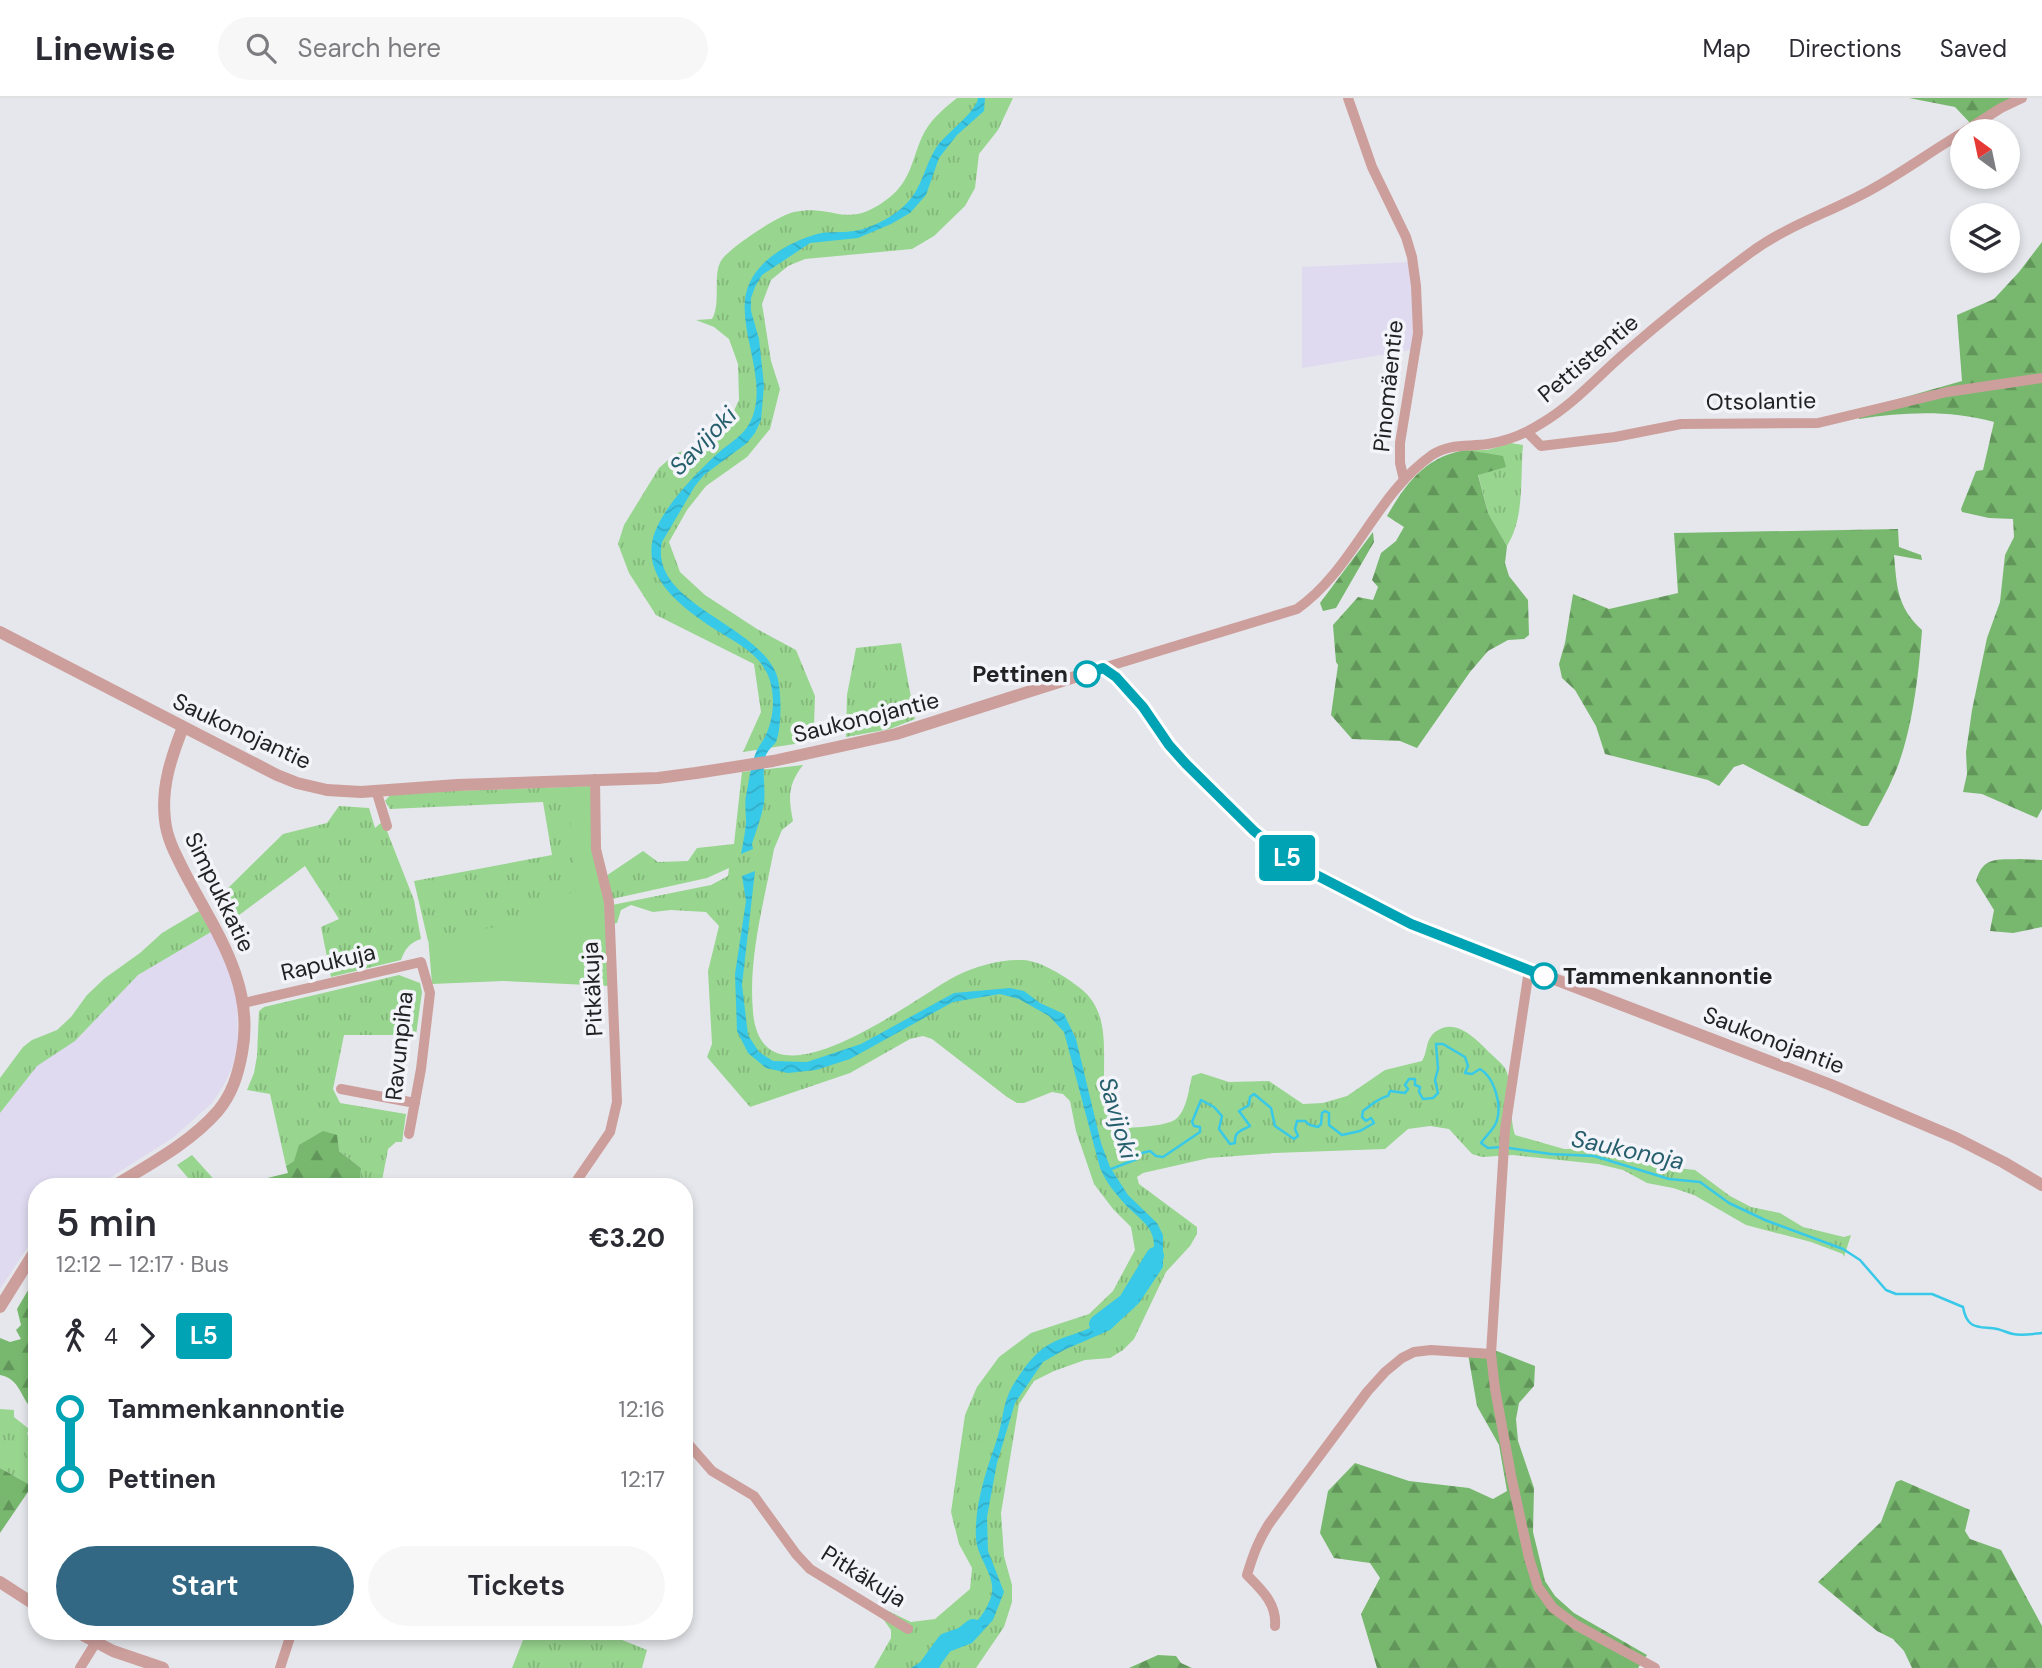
<!DOCTYPE html>
<meta charset="utf-8">
<style>
:root{--surface:#fff;--page:#f7f7f7;--text:#2b2b33;--muted:#7c7c81;--line:#e1e1e2;--accent:#336884}
body{margin:0;font-family:"DM Sans",sans-serif;background:var(--page);color:var(--text);height:100vh;display:flex;flex-direction:column;font-size:26px;white-space:nowrap}
*{box-sizing:border-box;margin:0}
p{font-size:23px;color:var(--muted)}
.icon{flex:none;width:38px;height:38px;fill:none;stroke:currentColor;stroke-width:2;stroke-linecap:round;stroke-linejoin:round}
.map{position:relative;flex:1;overflow:hidden}
.details{position:absolute;left:28px;top:1080px;width:665px;height:462px;display:flex;flex-direction:column;background:var(--surface);border-radius:28px;box-shadow:0 4px 10px #0003}
.details>*{flex:none}
.badge{padding:0 14px;border-radius:5px;font-size:24px;line-height:46px}
.needle{width:46px;rotate:327deg}
.tools{position:absolute;left:1950px;top:21px;display:grid;gap:14px}
.tools a{display:grid;place-items:center;width:70px;height:70px;border-radius:50%;background:var(--surface);box-shadow:0 4px 10px #0003;font-size:35px}
.map>.badge{position:absolute;translate:-50% -50%;box-shadow:0 0 0 4px #fff}
.legs{display:flex;align-items:center;gap:10px;height:77px;padding:0 28px;font-size:23px}
.legs p{margin-inline-start:auto}
.overview{display:flex;align-items:center;justify-content:space-between;height:119px;padding:0 28px}
h1{font-size:38px;font-weight:600;line-height:52px}
.primary-button{display:flex;gap:14px;margin-top:auto;padding:14px 28px}
.primary-button a{flex:1;height:80px;border-radius:42px;background:var(--accent);color:#fff;font-size:28px;font-weight:600;line-height:80px;text-align:center}
.primary-button a+a{background:var(--page);color:var(--text)}
ul{padding:0 28px;list-style:none}
li{display:flex;align-items:center;gap:24px;height:70px;font-size:26px}
li i{display:grid;place-items:center;width:10px;height:100%;margin:0 9px;background:currentColor}
li i::after{content:'';width:18px;height:18px;margin:-9px;border:5px solid;border-radius:50%;background:var(--surface)}
li p{margin-inline-start:auto}
li:first-child i{background:linear-gradient(#0000 50%,currentColor 0)}
li:last-child i{background:linear-gradient(currentColor 50%,#0000 0)}
header{display:flex;align-items:center;gap:42px;box-sizing:border-box;height:98px;padding:0 35px;background:var(--surface);border-bottom:2px solid var(--line)}
header strong{font-size:33px}
nav{display:flex;gap:38px;margin-inline-start:auto;font-size:24px}
.search{width:490px;height:63px;background:var(--page);display:flex;align-items:center;gap:18px;box-sizing:border-box;padding:0 24px;border-radius:38px;color:var(--muted);font-size:26px}
.map>svg:first-child{display:block}
.commercial{fill:#dfdaf0}
.grass{fill:url(#grass-tufts)}
.forest{fill:url(#forest-firs)}
.park{fill:#98d58f}
.water{fill:url(#water-waves)}
.lines{fill:none;stroke-linecap:round;stroke-linejoin:round}
.stream{stroke:#39c9e8;stroke-width:2.5}
.river{stroke:#39c9e8;stroke-width:18}
.minor{stroke:#cd9f9c;stroke-width:10}
.tertiary{stroke:#cd9f9c;stroke-width:12}
.line-1-casing{stroke:#fff;stroke-width:16}
.line-1{stroke:#00a3b4;stroke-width:10}
.stop-1-dot{fill:#fff;stroke:#00a3b4;stroke-width:3.5}
.labels{text-anchor:middle;stroke-width:7;stroke-linejoin:round;paint-order:stroke}
.street-label{font-size:23px;fill:#222224;stroke:#f3f4fa}
.stop-label{font-size:23px;font-weight:bold;fill:#222224;stroke:#f3f4fa;text-anchor:end}
.water-label{font-size:24px;font-style:italic;fill:#265e6c;stroke:#f3f4fa}
</style>
<header>
<strong>Linewise</strong>
<div class="search"><svg class="icon" aria-label="search" viewBox="0 0 24 24"><circle cx="10" cy="10" r="6"/><path d="M15 15l6 6"/></svg>Search here</div>
<nav><a>Map</a><a>Directions</a><a>Saved</a></nav>
</header>
<div class="map">
<svg width="2042" height="1570" viewBox="0 0 2042 1570">
<defs>
<pattern id="grass-tufts" width="24" height="20" patternUnits="userSpaceOnUse" patternTransform="scale(1.75)"><rect width="24" height="20" fill="#98d58f"/><path d="M3 7l-1-3M5 7V3M7 7l1-3M15 17l-1-3M17 17v-4M19 17l1-3" fill="none" stroke="#83b77b"/></pattern>
<pattern id="forest-firs" width="22" height="20" patternUnits="userSpaceOnUse" patternTransform="scale(1.75)"><rect width="22" height="20" fill="#77b86e"/><path d="M5 1l3.5 6h-7zM16 11l3.5 6h-7z" fill="#61955a"/></pattern>
<pattern id="water-waves" width="16" height="10" patternUnits="userSpaceOnUse" patternTransform="scale(1.75)"><rect width="16" height="10" fill="#39c9e8"/><path d="M0 5q4-4 8 0t8 0" fill="none" stroke="#32acc7"/></pattern>
</defs>
<rect width="100%" height="100%" fill="#e6e7ec"/>
<path class="commercial" d="M 1410,164 L 1413,230 L 1411,252 L 1302,270 L 1302,169 Z
M 211,834 L 227,864 L 237,904 L 238,947 L 232,970 L 224,987 L 212,1005 L 174,1039 L 97,1088 L 37,1088 L 37,1135 L 0,1191 L 0,1015 L 37,967 L 75,943 L 138,877 Z"/>
<path class="grass" d="M 957,0 L 1013,0 L 998,32 L 979,56 L 975,90 L 965,108 L 934,138 L 912,151 L 805,161 L 788,168 L 771,182 L 762,206 L 771,263 L 780,291 L 770,331 L 747,359 L 706,388 L 687,412 L 669,444 L 680,474 L 705,497 L 757,531 L 796,552 L 815,598 L 814,627 L 801,645 L 743,654 L 761,614 L 754,566 L 656,517 L 629,475 L 618,446 L 624,427 L 659,370 L 675,356 L 695,348 L 712,336 L 730,321 L 739,302 L 738,266 L 729,241 L 714,229 L 696,222 L 712,221 C 722,204 711,174 723,160 C 734,147 779,117 794,114 C 836,105 846,134 890,99 C 911,82 912,61 922,39 C 929,23 943,11 957,0 Z
M 1511,345 L 1523,347 C 1520,381 1525,419 1507,448 L 1488,415 L 1478,376 L 1503,359 L 1467,352 L 1487,352 Z
M 901,545 L 915,621 L 890,631 L 846,639 L 847,597 L 856,550 Z
M 803,667 C 788,687 788,698 793,723 L 782,732 L 774,751 C 764,804 748,860 753,914 C 762,1021 915,899 956,878 C 975,868 1001,861 1023,862 C 1041,863 1065,878 1080,890 C 1123,923 1090,987 1114,1030 C 1128,1030 1166,1029 1176,1021 C 1187,1012 1189,990 1192,978 L 1201,975 L 1229,984 L 1269,983 L 1303,1006 L 1323,1005 L 1347,998 L 1385,972 L 1422,963 C 1428,954 1425,942 1435,934 C 1456,918 1477,942 1491,956 C 1495,960 1503,966 1506,972 C 1513,990 1509,1018 1515,1037 L 1564,1051 L 1616,1051 L 1630,1056 L 1650,1067 L 1695,1072 L 1730,1098 L 1751,1109 L 1780,1115 L 1803,1129 L 1844,1139 L 1851,1137 L 1844,1159 L 1843,1156 L 1811,1144 L 1746,1127 L 1694,1097 L 1673,1090 L 1647,1085 L 1623,1072 L 1598,1066 L 1513,1057 L 1482,1059 L 1472,1056 L 1449,1031 L 1430,1028 L 1408,1031 L 1385,1051 L 1274,1055 L 1209,1060 L 1143,1075 L 1137,1079 L 1139,1086 L 1197,1129 L 1197,1136 L 1190,1148 L 1166,1174 L 1134,1241 L 1123,1252 L 1110,1260 L 1085,1262 L 1054,1273 L 1034,1283 L 1019,1306 L 1001,1415 L 1004,1458 L 1012,1487 L 1012,1504 L 1004,1529 L 976,1570 L 874,1570 L 891,1540 L 891,1532 L 881,1518 L 884,1511 L 911,1524 L 935,1521 L 970,1491 L 972,1470 L 959,1446 L 951,1414 L 965,1317 L 977,1289 L 999,1259 L 1031,1235 L 1089,1216 L 1113,1193 L 1135,1152 L 1131,1129 L 1113,1111 L 1094,1086 L 1076,1033 L 1070,1003 L 1063,996 L 1052,994 L 1024,1005 L 1017,1005 L 1007,999 L 932,941 L 923,938 L 910,941 L 850,975 L 750,1009 L 707,959 L 712,946 L 708,873 L 719,828 L 706,814 L 671,812 L 653,814 L 631,807 L 621,812 L 617,825 L 613,826 L 612,807 L 711,787 L 728,778 L 729,770 L 707,780 L 612,801 L 606,778 L 643,753 L 658,764 L 688,763 L 697,750 L 734,746 L 742,674 Z
M 567,689 L 604,798 L 511,836 L 428,843 L 414,783 L 552,757 L 543,704 L 390,711 L 385,703 L 392,695 Z
M 339,708 L 369,710 L 375,730 L 383,723 L 414,802 L 421,841 C 409,845 405,851 401,862 L 331,879 L 321,829 L 339,821 L 305,768 L 231,823 L 218,800 L 283,736 L 327,725 Z
M 199,813 L 211,834 L 138,877 L 75,943 L 37,968 L 0,1015 L 0,980 L 23,949 L 32,942 L 57,932 L 71,919 L 87,897 L 105,880 L 140,855 L 162,835 Z
M 399,877 L 420,885 L 422,894 L 416,937 L 344,937 L 333,991 L 340,1005 L 406,1016 L 402,1044 L 396,1044 L 388,1051 L 381,1088 L 360,1088 L 361,1070 L 339,1053 L 294,1063 L 286,1068 L 270,996 L 247,992 L 254,975 L 257,958 L 259,913 L 264,909 Z
M 192,1057 L 220,1088 L 195,1088 L 177,1067 Z
M 0,1311 L 14,1312 L 14,1319 L 29,1331 L 27,1336 L 37,1343 L 37,1383 L 32,1388 L 0,1370 Z
M 545,1533 L 600,1533 L 647,1552 L 642,1570 L 512,1570 L 523,1542 Z"/>
<path class="forest" d="M 1909,0 L 2022,0 L 1973,28 L 1955,9 Z
M 2042,144 L 2042,711 L 2037,720 L 1982,696 L 1963,694 L 1967,676 L 1966,654 L 1972,612 L 1987,540 L 2000,504 L 2005,457 L 2014,439 L 2013,421 L 1989,420 L 1962,414 L 1961,411 L 1976,373 L 1983,372 L 1994,324 C 1949,312 1905,314 1859,321 L 1856,313 L 1962,283 L 1957,217 L 1994,201 L 2019,174 Z
M 1467,352 L 1503,358 L 1506,369 L 1478,377 L 1488,415 L 1507,448 L 1505,465 L 1509,478 L 1528,502 L 1529,537 L 1524,541 L 1508,542 L 1488,553 L 1470,574 L 1417,650 L 1400,643 L 1352,641 L 1331,617 L 1338,567 L 1336,564 L 1333,527 L 1358,499 L 1373,502 L 1378,489 L 1372,482 L 1381,455 L 1396,443 L 1404,429 L 1387,418 C 1406,385 1427,357 1467,352 Z
M 1898,431 L 1899,449 L 1921,457 L 1922,462 L 1894,457 C 1897,490 1897,509 1922,532 C 1919,575 1912,636 1895,675 C 1887,694 1877,711 1868,728 L 1862,728 L 1743,666 L 1734,669 L 1719,688 L 1708,682 L 1605,656 L 1596,628 L 1575,592 L 1562,580 L 1559,566 L 1565,545 L 1573,496 L 1609,511 L 1678,495 L 1674,435 Z
M 1373,434 L 1374,444 L 1336,510 L 1323,513 L 1320,505 Z
M 2020,761 L 2042,762 L 2042,829 L 2013,835 L 1990,833 L 1994,812 L 1976,783 C 1983,758 1997,762 2020,761 Z
M 323,1033 L 337,1037 L 339,1053 L 361,1070 L 360,1088 L 234,1088 L 288,1075 L 286,1068 L 294,1063 L 299,1047 Z
M 37,1177 L 37,1310 L 30,1309 C 20,1296 18,1280 0,1277 L 0,1240 L 10,1244 L 21,1241 L 16,1232 L 21,1227 L 17,1211 Z
M 1467,1250 L 1497,1253 L 1535,1268 L 1534,1288 L 1519,1305 L 1516,1321 L 1518,1343 L 1534,1390 L 1533,1434 L 1545,1483 L 1555,1498 L 1574,1515 L 1647,1557 L 1638,1570 L 1377,1570 L 1361,1516 L 1380,1480 L 1370,1465 L 1334,1460 L 1320,1435 L 1328,1393 L 1355,1365 L 1409,1383 L 1469,1390 L 1493,1401 L 1507,1393 L 1499,1347 L 1477,1308 Z
M 0,1370 L 32,1388 L 0,1435 Z
M 1901,1382 L 1970,1412 L 1965,1433 L 1970,1441 L 2001,1452 L 2042,1528 L 2042,1570 L 1912,1570 L 1904,1553 L 1893,1541 L 1877,1533 L 1818,1484 L 1881,1424 L 1896,1384 Z
M 1158,1557 L 1176,1558 L 1181,1565 L 1192,1570 L 1129,1570 Z"/>
<path class="park" d="M 590,688 L 604,798 L 610,888 L 503,883 L 432,886 L 428,838 L 505,828 L 577,792 L 567,689 Z"/>
<path class="water" d="M 978,0 L 985,0 L 984,13 L 957,37 L 939,60 L 926,97 L 910,115 L 891,126 L 858,140 L 810,145 L 762,177 L 755,189 L 751,200 L 751,213 L 759,241 L 764,287 L 761,322 L 755,335 L 747,345 L 704,377 L 695,388 L 662,444 C 649,505 754,524 776,575 C 782,589 782,630 776,644 C 773,648 768,652 766,657 C 761,671 766,689 764,705 C 762,718 756,733 752,746 L 753,751 L 741,756 C 743,746 745,735 746,725 C 746,714 744,703 747,693 C 749,682 751,667 755,657 C 757,650 762,645 765,639 C 774,620 776,597 768,577 C 758,554 733,543 713,530 C 684,511 646,483 652,445 C 656,416 696,375 717,356 C 733,342 748,336 754,314 C 766,273 732,220 750,184 C 761,160 792,143 817,136 C 829,133 842,135 854,133 C 870,131 893,119 905,107 C 922,92 925,65 938,47 C 948,34 977,13 978,0 Z
M 755,773 L 742,887 L 748,937 L 759,954 L 773,963 L 807,964 L 861,946 L 954,895 L 1010,890 L 1024,893 L 1040,905 L 1064,916 L 1076,941 L 1101,1045 L 1110,1069 L 1128,1097 L 1157,1125 L 1163,1137 L 1163,1169 L 1139,1205 L 1110,1232 L 1064,1252 L 1043,1264 L 1015,1305 L 997,1365 L 987,1419 L 988,1453 L 1004,1494 L 993,1522 L 972,1545 L 946,1555 L 939,1570 L 911,1570 C 939,1552 977,1535 990,1502 C 999,1480 978,1463 976,1441 C 974,1406 987,1371 998,1338 C 1004,1318 1002,1307 1013,1287 C 1022,1273 1033,1256 1048,1247 C 1063,1238 1081,1235 1097,1227 C 1119,1215 1135,1194 1145,1171 C 1148,1164 1154,1154 1154,1147 C 1154,1127 1135,1118 1124,1105 C 1114,1094 1106,1084 1100,1070 L 1064,934 L 1049,918 L 1019,901 L 1000,896 L 953,904 L 850,961 L 816,972 L 788,975 L 766,970 L 748,955 L 737,933 L 735,876 L 746,803 L 742,778 Z"/>
<g class="lines">
<path class="stream" d="M 1509,1050 L 1551,1056 L 1594,1058 L 1669,1081 L 1700,1084 L 1729,1105 L 1765,1122 L 1843,1151 L 1860,1162 L 1886,1192 L 1896,1196 L 1932,1196 L 1963,1209 C 1967,1233 1980,1228 1997,1231 C 2002,1232 2008,1235 2013,1236 C 2022,1238 2033,1236 2042,1235
M 1111,1071 L 1137,1061 L 1142,1055 L 1150,1053 L 1156,1058 L 1163,1059 L 1200,1034 L 1200,1029 L 1194,1028 L 1192,1024 L 1201,1002 L 1214,1009 L 1222,1018 L 1219,1031 L 1230,1046 L 1235,1045 C 1234,1033 1241,1033 1250,1028 L 1239,1013 L 1249,1007 L 1250,999 L 1254,996 L 1271,1010 L 1275,1028 L 1294,1041 L 1298,1038 L 1295,1031 L 1297,1023 L 1305,1023 L 1310,1027 L 1318,1029 L 1321,1026 L 1322,1015 L 1325,1013 L 1329,1015 L 1329,1027 L 1342,1037 L 1360,1033 L 1374,1025 L 1371,1020 L 1366,1023 L 1362,1019 L 1363,1013 C 1368,1009 1381,999 1388,998 L 1390,993 L 1405,995 L 1408,991 L 1405,987 L 1409,981 L 1415,981 L 1415,987 L 1420,989 L 1419,994 L 1423,1001 L 1433,1000 L 1438,995 L 1435,982 L 1438,971 L 1436,946 L 1443,946 L 1465,959 L 1468,968 L 1465,975 L 1472,976 L 1480,971 C 1494,979 1502,1006 1497,1022 C 1495,1031 1486,1037 1481,1045 L 1488,1050 L 1502,1049"/>
<path class="river" d="M 1098,1226 L 1127,1204 L 1155,1158
M 927,1570 L 946,1544 L 963,1538 L 973,1530"/>
<path class="minor" d="M 1348,0 L 1372,69 L 1406,139 L 1412,159 L 1416,188 L 1418,235 L 1400,345 L 1400,365 L 1404,382
M 1965,33 L 2001,10 L 2022,0
M 1527,334 L 1541,348 L 1615,339 L 1681,326 L 1818,325 L 1947,294 L 2042,280
M 1103,570 L 1297,511 C 1354,471 1375,397 1432,357 C 1450,345 1468,349 1488,346 C 1507,343 1525,336 1542,325 C 1574,306 1598,278 1626,254 C 1666,219 1708,186 1750,155 C 1785,129 1825,116 1863,96 C 1898,78 1928,55 1962,35
M 376,692 L 387,728
M 1529,872 L 1505,1032 L 1491,1256 L 1495,1291 L 1511,1377 L 1529,1460 L 1538,1489 L 1553,1510 L 1576,1527 L 1655,1570
M 244,905 L 421,864 L 430,895 L 421,971 L 409,1036
M 341,991 L 415,1005
M 573,1088 L 610,1034 L 617,1004 L 609,804 L 596,751 L 595,681
M 684,1341 L 712,1373 L 754,1398 L 796,1456 L 810,1471 L 908,1531
M 1275,1528 C 1277,1506 1262,1492 1247,1477 C 1253,1457 1259,1440 1271,1423 L 1367,1294 L 1385,1274 L 1402,1260 L 1414,1254 L 1431,1252 L 1491,1256
M 80,1570 L 103,1533
M 280,1570 L 292,1533"/>
<path class="tertiary" d="M 0,534 L 277,677 L 297,685 L 327,692 L 361,694 L 457,687 L 658,680 L 696,675 L 773,663 L 896,636 L 1103,570 L 1116,578 L 1143,609 L 1169,647 L 1186,666 L 1254,733 L 1293,765 L 1411,826 L 1831,987 L 1956,1040 L 2003,1064 L 2042,1087
M 114,1088 C 150,1066 190,1045 218,1013 C 232,996 238,977 242,955 C 255,887 216,834 186,777 C 177,759 167,742 165,722 C 161,689 171,660 183,629
M 0,1209 L 37,1150
M 0,1484 L 37,1508
M 75,1533 L 113,1553 L 163,1570"/>
</g>
<g class="lines">
<defs>
<path id="line-1" d="M 1087,576 L 1103,570 L 1116,579 L 1143,609 L 1169,647 L 1186,666 L 1254,733 L 1293,765 L 1411,826 L 1544,878"/>
</defs>
<use href="#line-1" class="line-1-casing"/>
<use href="#line-1" class="line-1"/>
</g>
<g class="stop-1-dot">
<circle cx="1087" cy="576" r="12"/>
<circle cx="1544" cy="878" r="12"/>
</g>
<g class="labels">
<g class="street-label">
<text transform="translate(1588 260) rotate(-40)" y="8">Pettistentie</text>
<text transform="translate(1388 288) rotate(-84)" y="8">Pinomäentie</text>
<text transform="translate(1761 303) rotate(-1)" y="8">Otsolantie</text>
<text transform="translate(866 619) rotate(-14)" y="8">Saukonojantie</text>
<text transform="translate(242 633) rotate(25)" y="8">Saukonojantie</text>
<text transform="translate(220 794) rotate(64)" y="8">Simpukkatie</text>
<text transform="translate(328 864) rotate(-13)" y="8">Rapukuja</text>
<text transform="translate(592 891) rotate(-93)" y="8">Pitkäkuja</text>
<text transform="translate(1774 942) rotate(21)" y="8">Saukonojantie</text>
<text transform="translate(399 948) rotate(-84)" y="8">Ravunpiha</text>
<text transform="translate(864 1478) rotate(32)" y="8">Pitkäkuja</text>
</g>
<g class="stop-label">
<text x="1068" y="584">Pettinen</text>
<text x="1563" y="886" text-anchor="start">Tammenkannontie</text>
</g>
<g class="water-label">
<text transform="translate(703 343) rotate(-46)" y="8">Savijoki</text>
<text transform="translate(1118 1020) rotate(74)" y="8">Savijoki</text>
<text transform="translate(1628 1052) rotate(12)" y="8">Saukonoja</text>
</g>
</g>
</svg>
<div class="tools">
<a><svg class="needle" viewBox="-14 -14 28 28"><path d="M0-13l5 13h-10z" fill="#e53935"/><path d="M0 13l5-13h-10z" fill="#7c7c81"/></svg></a>
<a><svg class="icon" aria-label="layers" viewBox="0 0 24 24"><path d="M12 4l9 5-9 5-9-5zM3 14l9 5 9-5"/></svg></a>
</div>
<b class="badge" style="left:1287px;top:760px;background:#00a3b4;color:#fff">L5</b>
<section class="details">
<div class="overview"><div><h1>5 min</h1><p>12:12 – 12:17 · Bus</p></div><b>€3.20</b></div>
<div class="legs"><svg class="icon" aria-label="walk" viewBox="0 0 24 24"><circle cx="13" cy="4" r="2"/><path d="M13 8l-2 6 4 7M11 14l-3 7M7 12l3-4h3l4 4"/></svg>4<svg class="icon" aria-label="forward" viewBox="0 0 24 24"><path d="M9 5l7 7-7 7"/></svg><b class="badge" style="background:#00a3b4;color:#fff">L5</b></div>
<ul>
<li><i style="color:#00a3b4"></i><b>Tammenkannontie</b><p>12:16</p></li>
<li><i style="color:#00a3b4"></i><b>Pettinen</b><p>12:17</p></li>
</ul>
<div class="primary-button"><a>Start</a><a>Tickets</a></div>
</section>
</div>
